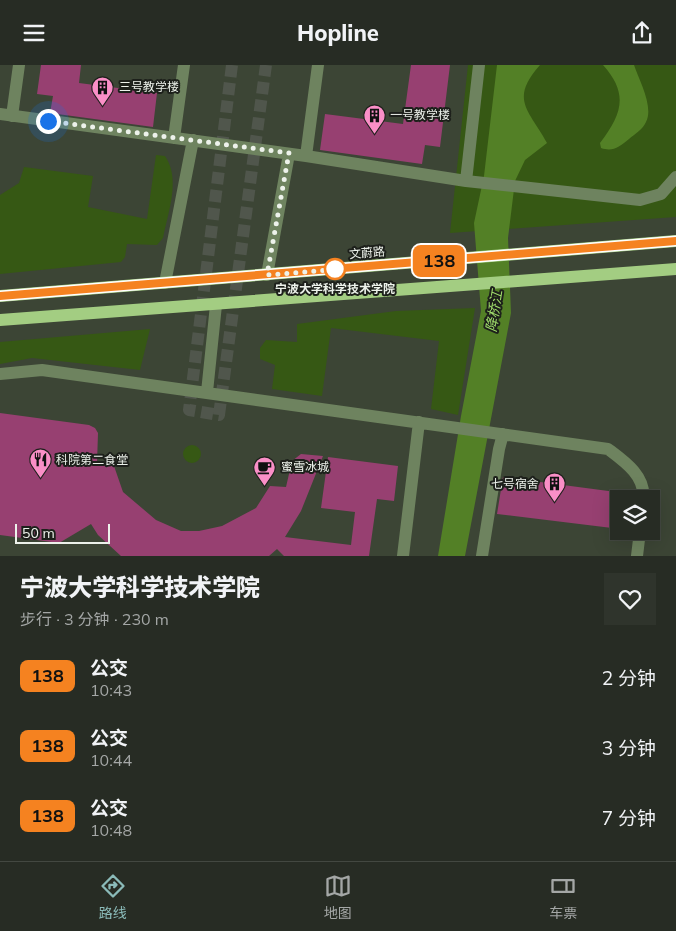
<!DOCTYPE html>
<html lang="zh">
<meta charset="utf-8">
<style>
:root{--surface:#272c24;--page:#2f342c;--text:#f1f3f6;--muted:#a4a7a6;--line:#434841;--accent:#8bbbb9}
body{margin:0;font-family:Mulish,"Noto Sans SC",sans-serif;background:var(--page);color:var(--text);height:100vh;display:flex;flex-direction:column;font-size:19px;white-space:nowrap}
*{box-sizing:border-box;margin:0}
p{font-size:16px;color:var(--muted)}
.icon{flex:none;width:28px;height:28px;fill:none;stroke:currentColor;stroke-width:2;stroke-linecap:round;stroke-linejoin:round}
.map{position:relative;height:491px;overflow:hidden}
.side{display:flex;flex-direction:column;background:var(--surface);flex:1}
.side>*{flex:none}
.badge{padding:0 10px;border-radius:8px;font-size:18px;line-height:32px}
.tools{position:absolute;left:610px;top:425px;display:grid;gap:10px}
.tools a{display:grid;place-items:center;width:50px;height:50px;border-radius:0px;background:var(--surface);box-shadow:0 5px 20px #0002,0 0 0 1px var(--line);font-size:25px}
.scale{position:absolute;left:15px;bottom:12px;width:95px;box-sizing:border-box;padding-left:5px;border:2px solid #edf2eb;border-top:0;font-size:14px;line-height:18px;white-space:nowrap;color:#edf2eb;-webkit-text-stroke:4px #1d201b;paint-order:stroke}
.you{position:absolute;width:25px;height:25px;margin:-12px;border:4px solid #fff;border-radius:50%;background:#1a73e8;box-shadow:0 0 0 8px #1a73e833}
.map>.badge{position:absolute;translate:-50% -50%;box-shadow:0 0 0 2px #fff}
.round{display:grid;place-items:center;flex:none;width:52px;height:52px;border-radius:0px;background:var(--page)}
.head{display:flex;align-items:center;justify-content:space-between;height:85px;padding:0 20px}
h1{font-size:24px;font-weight:800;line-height:38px}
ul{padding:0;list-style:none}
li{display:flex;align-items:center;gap:15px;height:70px;padding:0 20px}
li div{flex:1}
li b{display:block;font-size:19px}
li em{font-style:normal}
li .badge{min-width:55px;font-weight:700;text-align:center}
header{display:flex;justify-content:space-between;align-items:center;height:65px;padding:0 20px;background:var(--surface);font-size:22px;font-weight:800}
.tabs{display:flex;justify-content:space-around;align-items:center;height:70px;border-top:1px solid var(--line);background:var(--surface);font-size:14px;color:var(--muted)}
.tabs a{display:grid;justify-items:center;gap:2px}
.tabs .selected{color:var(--accent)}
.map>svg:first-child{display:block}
.built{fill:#3c4535;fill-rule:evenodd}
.green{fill:#365814}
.water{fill:#538026}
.building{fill:#974071}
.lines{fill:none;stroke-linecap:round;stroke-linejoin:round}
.minor-tunnel{stroke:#50564c;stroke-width:12;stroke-dasharray:12 6;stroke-linecap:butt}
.minor{stroke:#6e835f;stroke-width:12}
.major{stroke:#a3cd82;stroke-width:12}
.line-casing{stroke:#fff;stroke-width:11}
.line{stroke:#f58220;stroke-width:8}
.walk{stroke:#edf2eb;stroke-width:5;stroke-dasharray:0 9}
.stop-dot{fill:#fff;stroke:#f58220;stroke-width:2.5}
.labels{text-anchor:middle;stroke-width:4;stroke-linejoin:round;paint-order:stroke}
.poi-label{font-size:12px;fill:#edf2eb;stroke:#1d201b;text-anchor:start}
.street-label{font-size:12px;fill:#edf2eb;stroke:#1d201b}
.stop-label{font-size:12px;font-weight:bold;fill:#edf2eb;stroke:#1d201b}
.water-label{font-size:14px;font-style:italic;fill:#a0dd6b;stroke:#1d201b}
</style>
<header><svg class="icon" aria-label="menu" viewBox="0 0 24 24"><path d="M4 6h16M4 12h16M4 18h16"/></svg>Hopline<svg class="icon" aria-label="share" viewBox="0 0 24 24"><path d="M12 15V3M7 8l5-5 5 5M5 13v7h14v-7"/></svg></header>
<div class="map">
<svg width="676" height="491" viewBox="0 0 676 491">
<rect width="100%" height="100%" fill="#343a30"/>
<path class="built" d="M 0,0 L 676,0 L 676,491 L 0,491 ZM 619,434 L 651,434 L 651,466 L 619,466 Z"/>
<path class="green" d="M 468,0 L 676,0 L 676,152 L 450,168 Z
M 156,90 L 165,91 C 181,114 168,147 163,173 L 157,180 L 127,179 L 125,192 L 121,197 L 0,209 L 0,130 L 19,118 L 24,102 L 93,111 L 88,142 L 147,154 Z
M 475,243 L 458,350 L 431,344 L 439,276 L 331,263 L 322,331 L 272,324 L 275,300 L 260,294 L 260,283 L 266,275 L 297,277 L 297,259 L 396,246 Z
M 150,264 L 140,305 L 32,293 L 0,299 L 0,277 Z
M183 389a9 9 0 1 1 18 0a9 9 0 1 1-18 0Z"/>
<path class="water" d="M 497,0 L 540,0 C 509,35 529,45 547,78 L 525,95 L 515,116 L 508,173 L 511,248 L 465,491 L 438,491 L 461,351 L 481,246 L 474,158 L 484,111 Z
M 603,0 L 634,0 C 639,15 654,42 646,57 C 643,64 635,69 629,74 C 619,82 613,87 601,83 L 600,78 C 622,49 629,29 603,0 Z"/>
<path class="building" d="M 41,0 L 81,0 L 79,18 L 157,28 L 153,62 L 50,48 L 53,31 L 37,29 Z
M 411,0 L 450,0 L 440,82 L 425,80 L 422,99 L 320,85 L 325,49 L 403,59 Z
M 0,348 L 89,360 L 95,363 L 98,368 L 97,398 L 110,397 L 114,401 L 123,427 L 156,455 L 181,466 L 199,466 L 222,461 L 256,443 L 270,421 L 286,422 L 292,396 L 301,389 L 323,391 L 301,446 L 285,472 L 351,480 L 355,447 L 321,443 L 328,392 L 398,401 L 394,436 L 377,434 L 369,491 L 284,491 L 277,484 L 269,491 L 121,491 L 98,470 L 91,459 L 59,478 L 0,470 Z
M 503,412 L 616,427 L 612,463 L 497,449 Z"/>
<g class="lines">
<path class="minor-tunnel" d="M 232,0 L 189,345 L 219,350 L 266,0"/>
<path class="minor" d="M 0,49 L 306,91 L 466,116 L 640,135 L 661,129 L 676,112
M 12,51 L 19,0
M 174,73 L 184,0
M 306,91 L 318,0
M 466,116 L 479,0
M 267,210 L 289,89
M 165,218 L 193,75
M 0,309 L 42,305 L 608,384 C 624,396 646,411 643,434
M 207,327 L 216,240
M 403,491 L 419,357
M 482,491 L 499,384 L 503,369
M 637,491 L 640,466"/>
<path class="major" d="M 0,231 L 676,176
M 0,255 L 676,204"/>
</g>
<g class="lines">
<defs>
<path id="line" d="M 0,231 L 676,176"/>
</defs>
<use href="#line" class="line-casing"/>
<use href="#line" class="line"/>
<path class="walk" d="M 48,56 L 289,88 L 267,210 L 342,204 L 335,204"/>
</g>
<defs>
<symbol id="building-pin" viewBox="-11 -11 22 30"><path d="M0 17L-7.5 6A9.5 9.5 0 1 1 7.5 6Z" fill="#fa8fc7" stroke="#1d201b"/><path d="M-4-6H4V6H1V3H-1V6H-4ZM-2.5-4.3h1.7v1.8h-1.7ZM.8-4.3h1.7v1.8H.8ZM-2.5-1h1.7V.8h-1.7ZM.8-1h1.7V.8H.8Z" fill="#111"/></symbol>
<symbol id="restaurant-pin" viewBox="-11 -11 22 30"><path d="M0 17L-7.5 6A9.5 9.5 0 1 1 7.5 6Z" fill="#fa8fc7" stroke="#1d201b"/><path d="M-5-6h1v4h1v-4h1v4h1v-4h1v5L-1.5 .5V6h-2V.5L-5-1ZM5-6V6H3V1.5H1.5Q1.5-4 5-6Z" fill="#111"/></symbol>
<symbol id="cafe-pin" viewBox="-11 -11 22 30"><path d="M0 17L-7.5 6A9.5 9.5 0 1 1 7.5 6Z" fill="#fa8fc7" stroke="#1d201b"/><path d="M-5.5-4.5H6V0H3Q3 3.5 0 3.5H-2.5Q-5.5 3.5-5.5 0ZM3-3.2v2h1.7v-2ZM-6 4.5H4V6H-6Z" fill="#111"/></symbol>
</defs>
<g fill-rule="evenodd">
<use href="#building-pin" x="90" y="10" width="25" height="34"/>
<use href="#building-pin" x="362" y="38" width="25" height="34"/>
<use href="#restaurant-pin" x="28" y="382" width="25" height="34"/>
<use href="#cafe-pin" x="252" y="390" width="25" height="34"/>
<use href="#building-pin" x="542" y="406" width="25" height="34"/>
</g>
<circle class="stop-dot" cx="335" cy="204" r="10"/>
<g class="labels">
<g class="poi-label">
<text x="119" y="26">三号教学楼</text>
<text x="390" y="54">一号教学楼</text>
<text x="56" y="399">科院第二食堂</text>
<text x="281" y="406">蜜雪冰城</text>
<text x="539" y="423" text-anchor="end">七号宿舍</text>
</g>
<g class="street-label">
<text transform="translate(367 188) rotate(-5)" y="4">文蔚路</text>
</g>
<g class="stop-label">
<text x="335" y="228">宁波大学科学技术学院</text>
</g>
<g class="water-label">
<text transform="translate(494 246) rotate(-81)" y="5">降桥江</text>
</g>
</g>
</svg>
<div class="tools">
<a><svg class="icon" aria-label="layers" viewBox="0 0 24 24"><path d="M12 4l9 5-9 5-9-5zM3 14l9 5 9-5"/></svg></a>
</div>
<div class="scale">50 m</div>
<div class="you" style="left:48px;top:56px"></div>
<b class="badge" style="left:439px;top:196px;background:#f58220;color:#111">138</b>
</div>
<section class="side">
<div class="head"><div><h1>宁波大学科学技术学院</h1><p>步行 · 3 分钟 · 230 m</p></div><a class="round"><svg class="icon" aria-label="heart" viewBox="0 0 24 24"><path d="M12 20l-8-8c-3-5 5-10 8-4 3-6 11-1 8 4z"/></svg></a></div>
<ul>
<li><span class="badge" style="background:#f58220;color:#111">138</span><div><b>公交</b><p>10:43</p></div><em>2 分钟</em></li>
<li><span class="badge" style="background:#f58220;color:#111">138</span><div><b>公交</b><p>10:44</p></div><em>3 分钟</em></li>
<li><span class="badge" style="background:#f58220;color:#111">138</span><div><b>公交</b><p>10:48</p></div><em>7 分钟</em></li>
</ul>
</section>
<nav class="tabs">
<a class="selected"><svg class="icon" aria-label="directions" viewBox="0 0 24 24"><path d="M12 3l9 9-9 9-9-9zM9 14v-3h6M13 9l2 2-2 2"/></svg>路线</a>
<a><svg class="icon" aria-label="map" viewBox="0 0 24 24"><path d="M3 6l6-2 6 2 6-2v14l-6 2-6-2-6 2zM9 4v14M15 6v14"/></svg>地图</a>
<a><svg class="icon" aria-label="tickets" viewBox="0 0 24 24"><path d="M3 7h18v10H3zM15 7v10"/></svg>车票</a>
</nav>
